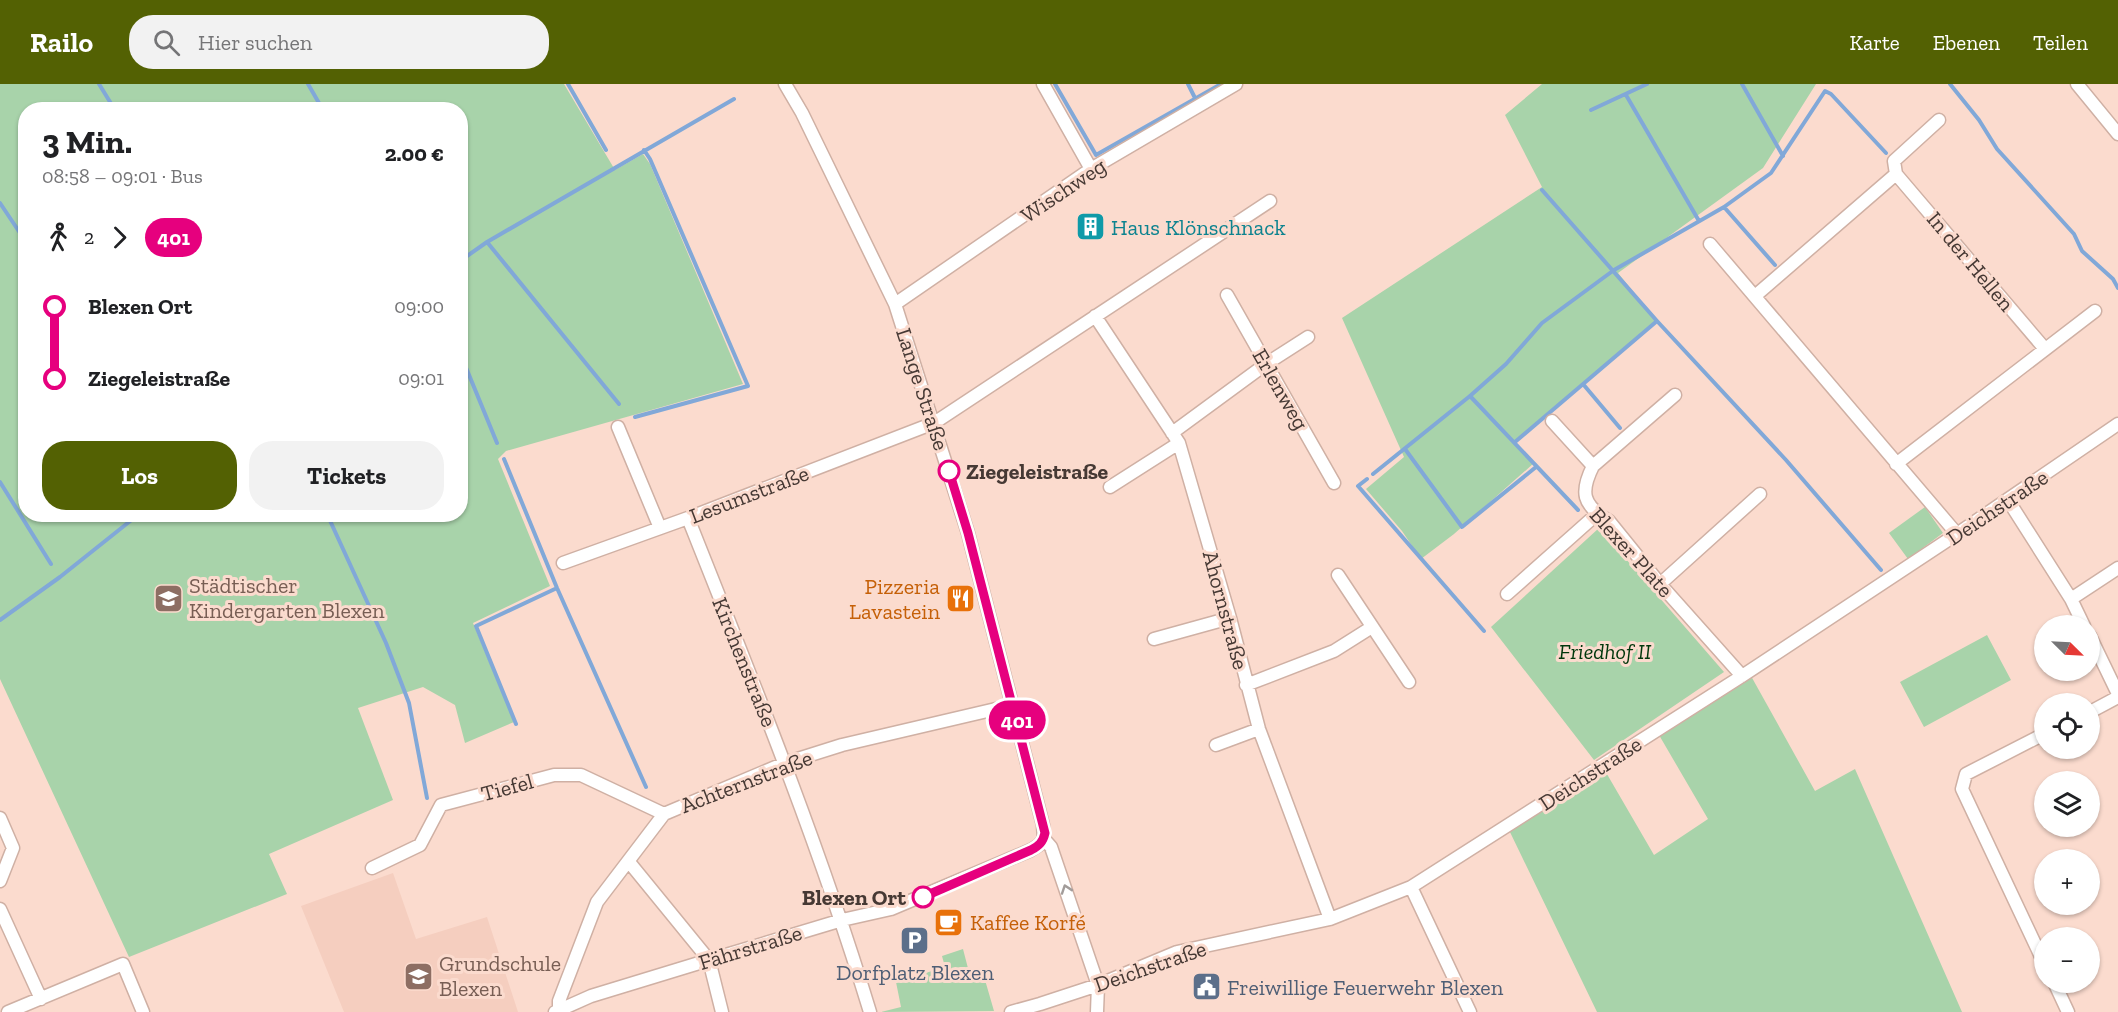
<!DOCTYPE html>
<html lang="de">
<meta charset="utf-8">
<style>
:root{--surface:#fff;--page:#f2f2f2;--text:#202124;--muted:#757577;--accent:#536103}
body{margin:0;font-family:"Zilla Slab",serif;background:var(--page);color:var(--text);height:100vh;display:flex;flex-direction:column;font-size:22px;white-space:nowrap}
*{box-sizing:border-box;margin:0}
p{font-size:20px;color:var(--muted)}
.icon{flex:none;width:33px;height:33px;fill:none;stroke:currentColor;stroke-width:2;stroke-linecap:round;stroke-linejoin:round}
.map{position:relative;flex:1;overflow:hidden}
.sheet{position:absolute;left:18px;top:18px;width:450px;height:420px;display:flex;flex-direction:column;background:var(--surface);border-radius:24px;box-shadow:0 2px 4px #0004}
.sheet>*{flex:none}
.badge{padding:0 12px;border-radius:20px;font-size:21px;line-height:39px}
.needle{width:39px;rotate:114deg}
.buttons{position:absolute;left:2034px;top:531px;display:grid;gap:12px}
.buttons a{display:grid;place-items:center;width:66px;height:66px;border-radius:50%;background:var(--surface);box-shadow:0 2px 4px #0004;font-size:30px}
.map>.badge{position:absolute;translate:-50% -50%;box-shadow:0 0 0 3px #fff}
.legs{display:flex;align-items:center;gap:9px;height:66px;padding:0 24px;font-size:20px}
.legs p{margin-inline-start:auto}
.summary{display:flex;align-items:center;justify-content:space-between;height:102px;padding:0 24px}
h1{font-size:33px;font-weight:700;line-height:45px}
.primary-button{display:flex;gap:12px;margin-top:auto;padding:12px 24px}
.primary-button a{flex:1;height:69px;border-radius:24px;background:var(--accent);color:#fff;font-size:24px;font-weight:700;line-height:69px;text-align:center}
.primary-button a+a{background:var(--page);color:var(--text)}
ul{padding:0 24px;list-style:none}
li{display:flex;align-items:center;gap:21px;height:72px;font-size:22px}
li i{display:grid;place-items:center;width:9px;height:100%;margin:0 8px;background:currentColor}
li i::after{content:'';width:15px;height:15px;margin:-8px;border:4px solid;border-radius:50%;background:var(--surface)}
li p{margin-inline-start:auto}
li:first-child i{background:linear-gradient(#0000 50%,currentColor 0)}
li:last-child i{background:linear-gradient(currentColor 50%,#0000 0)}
header{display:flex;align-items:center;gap:36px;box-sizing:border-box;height:84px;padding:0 30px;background:var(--accent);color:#fff}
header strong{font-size:28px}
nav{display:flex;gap:33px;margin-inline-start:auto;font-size:21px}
.search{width:420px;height:54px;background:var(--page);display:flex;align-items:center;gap:15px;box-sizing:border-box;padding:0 21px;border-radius:24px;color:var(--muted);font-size:22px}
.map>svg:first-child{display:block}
.built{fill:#f5cebf}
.green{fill:#a8d3aa;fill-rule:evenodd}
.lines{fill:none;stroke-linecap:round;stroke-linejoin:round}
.stream{stroke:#81a8d8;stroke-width:4}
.minor-casing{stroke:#cfb0a4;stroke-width:15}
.minor{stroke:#fff;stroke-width:12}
.oneway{stroke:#a29c9a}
.line-1-casing{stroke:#fff;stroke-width:14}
.line-1{stroke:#e6007e;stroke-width:9}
.stop-1-dot{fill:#fff;stroke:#e6007e;stroke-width:3}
.labels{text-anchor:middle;stroke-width:6;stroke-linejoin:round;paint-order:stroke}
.street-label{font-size:22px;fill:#463934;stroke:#fbdbce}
.culture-label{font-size:22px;fill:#0d838f;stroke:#fbdbce;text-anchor:start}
.stop-label{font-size:22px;font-weight:bold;fill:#463934;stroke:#fbdbce;text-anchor:start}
.education-label{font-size:22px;fill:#785e54;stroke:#fbdbce;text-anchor:start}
.food-label{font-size:22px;fill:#c56008;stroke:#fbdbce;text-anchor:end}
.park-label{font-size:22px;font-style:italic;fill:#00370c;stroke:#fbdbce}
.service-label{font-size:22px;fill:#4e5e75;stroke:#fbdbce}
</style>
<header>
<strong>Railo</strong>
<div class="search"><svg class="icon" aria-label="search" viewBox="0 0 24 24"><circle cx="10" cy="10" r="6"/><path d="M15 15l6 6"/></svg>Hier suchen</div>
<nav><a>Karte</a><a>Ebenen</a><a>Teilen</a></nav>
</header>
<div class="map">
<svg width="2118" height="928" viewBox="0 0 2118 928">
<rect width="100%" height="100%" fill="#fbdbce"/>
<path class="built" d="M 393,789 L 416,855 L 487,833 L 518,928 L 344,928 L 301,822 Z"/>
<path class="green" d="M 0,0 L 564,0 L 615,86 L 643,70 L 650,80 L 743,300 L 506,367 L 498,375 L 550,502 L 473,539 L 514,638 L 465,659 L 455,621 L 423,603 L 358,624 L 393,716 L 269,770 L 287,810 L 129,873 L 0,595 ZM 26,26 L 460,26 L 460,430 L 26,430 Z
M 1542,0 L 1816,0 L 1763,84 L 1618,189 L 1657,237 L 1515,358 L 1534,379 L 1454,450 L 1421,475 L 1402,447 L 1366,405 L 1404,373 L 1342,234 L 1542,103 L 1505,31 Z
M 1925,423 L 1943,449 L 1908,475 L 1889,449 Z
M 1599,444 L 1724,588 L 1594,676 L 1491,543 Z
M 1987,551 L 2011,596 L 1924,643 L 1900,598 Z
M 1751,592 L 1815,707 L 1855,685 L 1962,928 L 1597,928 L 1509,746 L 1604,685 L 1654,771 L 1708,735 L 1659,651 Z
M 963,865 L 970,892 L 983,889 L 994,927 L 881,928 L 901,923 L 896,898 L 945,883 L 942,872 Z"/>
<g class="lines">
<path class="stream" d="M 99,0 L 115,26
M 308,0 L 323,26
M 568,0 L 606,66
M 1055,0 L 1096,71 L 1221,0
M 1188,0 L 1195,14
M 1742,0 L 1783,72
M 1950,0 L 1979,36 L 1997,65 L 2074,150 L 2082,167 L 2113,195 L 2118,204
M 1626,11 L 1699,137
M 1591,26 L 1647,0
M 1542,106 L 1657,237 L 1786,376 L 1881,486
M 0,119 L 26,158
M 1724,123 L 1775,181
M 487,158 L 619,320
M 460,177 L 487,158 L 734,15
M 460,269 L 497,359
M 1583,300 L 1620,344
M 1470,312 L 1578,426
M 635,333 L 748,302 L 650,75 L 644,66
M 1515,358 L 1657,237
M 1405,365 L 1462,443 L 1536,383
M 504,375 L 557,504 L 646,703
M 1373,390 L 1470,312 L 1506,280 L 1542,239 L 1614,186 L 1724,123 L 1771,89 L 1825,7 L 1831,10 L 1886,69
M 1367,395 L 1358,402 L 1484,547
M 0,398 L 51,480
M 327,430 L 386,559 L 409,619 L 427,714
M 0,536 L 60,493 L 139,430
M 516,640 L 476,542 L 557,504"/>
<defs>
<path id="minor" d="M 785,0 L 802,29 L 895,220 L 968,449 L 1043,741 L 1044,755 L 1051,763 L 1098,901 L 1097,928
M 1043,0 L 1091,85
M 2077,0 L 2118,50
M 1896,90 L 2045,265
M 1710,160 L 1957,450
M 1227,211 L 1334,399
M 1755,212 L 1896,90 L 1894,77 L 1939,36
M 895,220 L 1091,85 L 1236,0
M 1095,232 L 1179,359 L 1230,534 L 1259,645 L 1330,835
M 1552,337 L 1593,382 C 1580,408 1582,421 1609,437 L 1660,500 L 1742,592
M 618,343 L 660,444
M 1172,349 L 1266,280 L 1308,253
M 1896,380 L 2095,227
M 1593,382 L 1675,311
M 1110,403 L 1179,359
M 2008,416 L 2071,515 L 2084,542
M 688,434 C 753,597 819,760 870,928
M 563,479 L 688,434 L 934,339 L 1270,117
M 1338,491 L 1409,598
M 1660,500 L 1760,410
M 1507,510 L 1597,430
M 2071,515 L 2118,484
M 2090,552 L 2118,610
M 1154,555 L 1230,534
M 1246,601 L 1334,567 L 1372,543
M 2090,628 L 2118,613
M 2044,650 L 1966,690 L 1962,705 L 2044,879
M 1216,661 L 1259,645
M 0,734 L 13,764 L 0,797
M 629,778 L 709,876 L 722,928
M 372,784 L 420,761 L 441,721 L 554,691 L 581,691 L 664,730
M 1411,803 L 1470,928
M 0,825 L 41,915
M 2054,898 L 2068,928
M 559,925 L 559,917 L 597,818 L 664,730 L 785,679 L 842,661 L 1013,621
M 8,928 L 123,880 L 143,928
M 555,928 L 591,912 L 709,876 L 842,836 L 891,825 L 1031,766 L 1039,761 L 1044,755
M 1011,928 L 1040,920 L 1098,901 L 1177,868 L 1330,835 L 1411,803 L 1742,592 L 1957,450 L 2118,340"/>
</defs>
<use href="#minor" class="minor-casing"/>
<use href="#minor" class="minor"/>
</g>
<defs><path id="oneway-chevron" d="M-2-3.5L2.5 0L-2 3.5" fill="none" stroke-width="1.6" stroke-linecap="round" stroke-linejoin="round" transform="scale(1.5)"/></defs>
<use class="oneway" href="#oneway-chevron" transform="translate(1066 805) rotate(-109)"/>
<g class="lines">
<defs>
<path id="line-1" d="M 923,813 L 1031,766 C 1039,762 1043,758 1045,749 L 968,449 L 949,387"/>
</defs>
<use href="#line-1" class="line-1-casing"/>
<use href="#line-1" class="line-1"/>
</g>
<defs>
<symbol id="building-square" viewBox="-11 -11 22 22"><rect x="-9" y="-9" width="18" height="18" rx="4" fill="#0f9aa8" stroke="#fbdbce"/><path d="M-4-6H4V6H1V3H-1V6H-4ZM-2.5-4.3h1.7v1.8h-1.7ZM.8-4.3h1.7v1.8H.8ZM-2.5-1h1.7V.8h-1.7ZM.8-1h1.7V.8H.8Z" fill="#fff"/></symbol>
<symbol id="school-square" viewBox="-11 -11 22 22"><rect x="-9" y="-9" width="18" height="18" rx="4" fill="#8d6e63" stroke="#fbdbce"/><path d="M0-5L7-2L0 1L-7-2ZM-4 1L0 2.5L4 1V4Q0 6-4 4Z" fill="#fff"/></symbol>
<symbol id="restaurant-square" viewBox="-11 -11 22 22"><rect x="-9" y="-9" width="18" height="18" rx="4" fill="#e8710a" stroke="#fbdbce"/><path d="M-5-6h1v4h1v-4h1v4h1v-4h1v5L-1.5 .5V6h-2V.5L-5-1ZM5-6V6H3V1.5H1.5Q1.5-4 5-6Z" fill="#fff"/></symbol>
<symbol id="cafe-square" viewBox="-11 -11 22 22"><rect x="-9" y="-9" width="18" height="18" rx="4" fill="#e8710a" stroke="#fbdbce"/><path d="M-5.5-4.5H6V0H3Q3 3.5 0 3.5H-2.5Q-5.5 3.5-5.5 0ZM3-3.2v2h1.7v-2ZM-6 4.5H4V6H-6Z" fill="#fff"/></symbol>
<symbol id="parking-square" viewBox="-11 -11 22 22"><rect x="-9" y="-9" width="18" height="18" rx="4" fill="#5c6f8a" stroke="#fbdbce"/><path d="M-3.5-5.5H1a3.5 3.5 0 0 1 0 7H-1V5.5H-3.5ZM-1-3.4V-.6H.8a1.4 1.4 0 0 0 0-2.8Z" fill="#fff"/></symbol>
<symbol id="civic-square" viewBox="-11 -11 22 22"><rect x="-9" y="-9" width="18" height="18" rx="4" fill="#5c6f8a" stroke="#fbdbce"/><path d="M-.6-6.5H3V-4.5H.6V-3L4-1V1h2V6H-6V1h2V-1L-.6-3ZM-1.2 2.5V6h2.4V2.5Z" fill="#fff"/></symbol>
</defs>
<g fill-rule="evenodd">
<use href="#building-square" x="1074" y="126" width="33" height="33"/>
<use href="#school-square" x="152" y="498" width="33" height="33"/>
<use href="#restaurant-square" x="944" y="498" width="33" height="33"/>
<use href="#cafe-square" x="932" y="822" width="33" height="33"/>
<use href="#parking-square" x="898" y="840" width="33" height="33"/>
<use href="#school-square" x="402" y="876" width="33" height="33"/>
<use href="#civic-square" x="1190" y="886" width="33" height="33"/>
</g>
<g class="stop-1-dot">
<circle cx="949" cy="387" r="10"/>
<circle cx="923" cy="813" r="10"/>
</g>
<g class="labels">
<g class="street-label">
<text transform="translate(1063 106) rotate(-34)" y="8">Wischweg</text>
<text transform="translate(1971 177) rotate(50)" y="8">In der Hellen</text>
<text transform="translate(923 305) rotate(72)" y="8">Lange Straße</text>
<text transform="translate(1281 305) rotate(60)" y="8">Erlenweg</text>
<text transform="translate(749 410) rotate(-21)" y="8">Lesumstraße</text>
<text transform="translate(1997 423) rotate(-34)" y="8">Deichstraße</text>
<text transform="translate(1632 468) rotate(48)" y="8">Blexer Plate</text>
<text transform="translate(1226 526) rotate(75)" y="8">Ahornstraße</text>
<text transform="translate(745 578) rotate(68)" y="8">Kirchenstraße</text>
<text transform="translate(1590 689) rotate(-33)" y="8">Deichstraße</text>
<text transform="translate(746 697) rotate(-21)" y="8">Achternstraße</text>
<text transform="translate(507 703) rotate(-15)" y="8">Tiefel</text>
<text transform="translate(750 863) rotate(-17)" y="8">Fährstraße</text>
<text transform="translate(1150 882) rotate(-19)" y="8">Deichstraße</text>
</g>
<g class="culture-label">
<text x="1111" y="151">Haus Klönschnack</text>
</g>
<g class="stop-label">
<text x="966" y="395">Ziegeleistraße</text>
<text x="906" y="821" text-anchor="end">Blexen Ort</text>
</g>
<g class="education-label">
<text x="189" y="509">Städtischer<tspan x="189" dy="25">Kindergarten Blexen</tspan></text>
<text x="439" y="887">Grundschule<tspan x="439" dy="25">Blexen</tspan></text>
</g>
<g class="food-label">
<text x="940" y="510">Pizzeria<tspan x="940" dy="25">Lavastein</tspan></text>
<text x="970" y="846" text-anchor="start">Kaffee Korfé</text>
</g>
<g class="park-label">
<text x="1605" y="575">Friedhof II</text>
</g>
<g class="service-label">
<text x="915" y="896">Dorfplatz Blexen</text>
<text x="1227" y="911" text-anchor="start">Freiwillige Feuerwehr Blexen</text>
</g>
</g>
</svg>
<div class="buttons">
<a><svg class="needle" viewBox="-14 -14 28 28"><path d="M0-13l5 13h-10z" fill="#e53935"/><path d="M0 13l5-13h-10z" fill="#757577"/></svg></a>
<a><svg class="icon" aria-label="locate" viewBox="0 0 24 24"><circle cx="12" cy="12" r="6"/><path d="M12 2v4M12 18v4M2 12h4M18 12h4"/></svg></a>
<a><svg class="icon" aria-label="layers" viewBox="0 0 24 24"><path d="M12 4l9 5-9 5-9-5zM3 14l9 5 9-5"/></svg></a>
<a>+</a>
<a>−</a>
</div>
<b class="badge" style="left:1017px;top:636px;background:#e6007e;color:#fff">401</b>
<section class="sheet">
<div class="summary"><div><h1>3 Min.</h1><p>08:58 – 09:01 · Bus</p></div><b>2.00 €</b></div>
<div class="legs"><svg class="icon" aria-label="walk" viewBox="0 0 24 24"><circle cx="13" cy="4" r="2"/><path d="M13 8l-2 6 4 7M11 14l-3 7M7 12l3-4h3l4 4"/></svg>2<svg class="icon" aria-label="forward" viewBox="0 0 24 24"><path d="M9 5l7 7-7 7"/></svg><b class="badge" style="background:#e6007e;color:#fff">401</b></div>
<ul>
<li><i style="color:#e6007e"></i><b>Blexen Ort</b><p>09:00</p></li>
<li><i style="color:#e6007e"></i><b>Ziegeleistraße</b><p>09:01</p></li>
</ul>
<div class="primary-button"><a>Los</a><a>Tickets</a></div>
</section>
</div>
